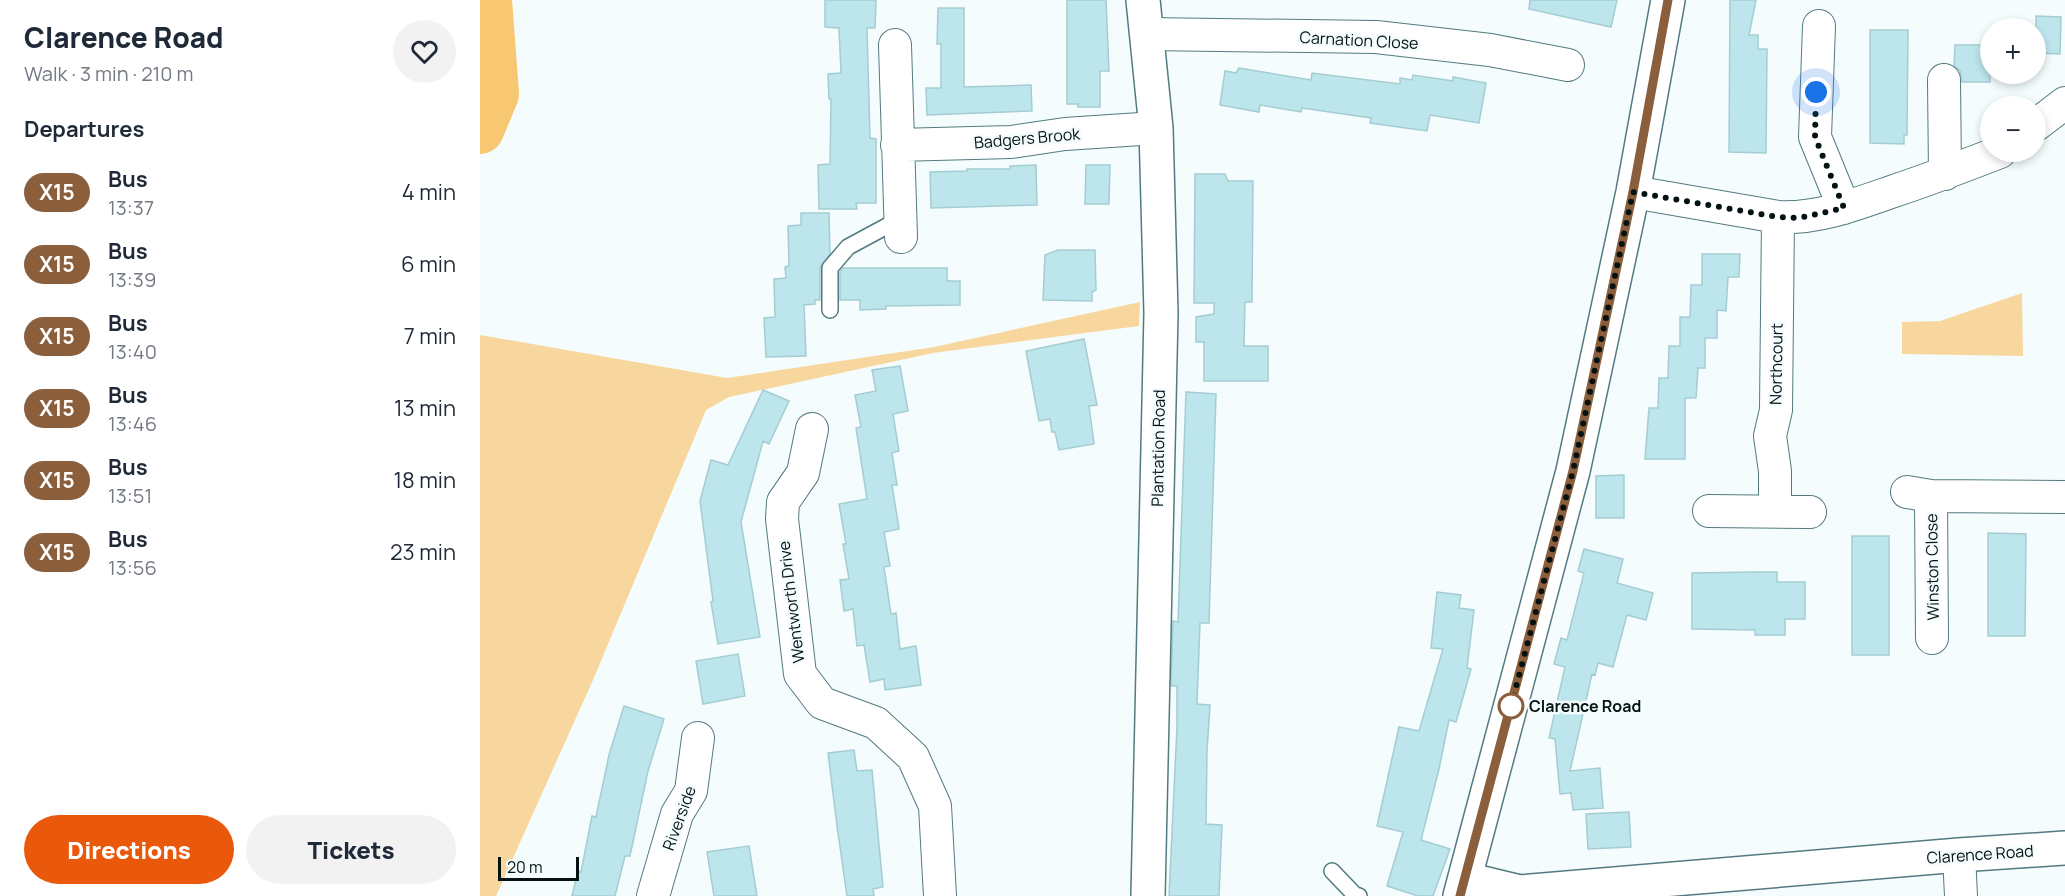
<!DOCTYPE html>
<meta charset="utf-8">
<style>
:root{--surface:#fff;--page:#f2f2f3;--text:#1f2937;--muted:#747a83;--accent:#ea580c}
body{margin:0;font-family:Manrope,sans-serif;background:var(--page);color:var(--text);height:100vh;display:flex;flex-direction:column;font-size:22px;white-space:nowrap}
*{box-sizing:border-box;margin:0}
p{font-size:20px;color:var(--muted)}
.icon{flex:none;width:33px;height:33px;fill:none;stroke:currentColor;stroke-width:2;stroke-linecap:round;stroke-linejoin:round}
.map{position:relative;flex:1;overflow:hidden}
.details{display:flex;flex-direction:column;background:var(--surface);width:480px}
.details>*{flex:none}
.badge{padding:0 12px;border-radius:20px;font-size:21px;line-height:39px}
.tools{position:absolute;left:1500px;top:18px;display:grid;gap:12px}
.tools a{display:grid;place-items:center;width:66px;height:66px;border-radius:50%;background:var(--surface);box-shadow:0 3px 9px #0003;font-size:30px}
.scale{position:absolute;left:18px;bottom:15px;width:81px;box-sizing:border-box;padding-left:6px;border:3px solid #041214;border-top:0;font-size:16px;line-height:21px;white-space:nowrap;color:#041214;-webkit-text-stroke:4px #f4fcfd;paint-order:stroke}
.you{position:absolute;width:30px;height:30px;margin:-15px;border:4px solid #fff;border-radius:50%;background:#1a73e8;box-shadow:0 0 0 9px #1a73e833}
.map>.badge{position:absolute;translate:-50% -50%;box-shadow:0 0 0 3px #fff}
h2{padding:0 24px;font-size:22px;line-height:54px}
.round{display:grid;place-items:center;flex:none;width:63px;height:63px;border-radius:32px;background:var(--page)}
.head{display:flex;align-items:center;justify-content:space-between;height:102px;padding:0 24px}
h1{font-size:28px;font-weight:800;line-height:45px}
.primary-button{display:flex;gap:12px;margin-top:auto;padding:12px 24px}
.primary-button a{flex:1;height:69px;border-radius:36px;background:var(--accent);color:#fff;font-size:24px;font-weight:800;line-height:69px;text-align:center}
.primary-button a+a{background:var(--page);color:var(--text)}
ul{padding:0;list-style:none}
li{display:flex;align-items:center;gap:18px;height:72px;padding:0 24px}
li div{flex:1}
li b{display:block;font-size:22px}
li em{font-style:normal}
li .badge{min-width:66px;font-weight:700;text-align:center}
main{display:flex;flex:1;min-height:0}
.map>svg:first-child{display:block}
.green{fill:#f8d79f}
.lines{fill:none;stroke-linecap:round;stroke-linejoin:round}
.river{stroke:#f7c772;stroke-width:48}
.building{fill:#bde6ec;stroke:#a4cdd3;stroke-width:1.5}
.service-casing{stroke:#537a7f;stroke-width:18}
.minor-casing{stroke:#537a7f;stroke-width:34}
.tertiary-casing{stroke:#537a7f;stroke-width:36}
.service{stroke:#fff;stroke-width:15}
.minor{stroke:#fff;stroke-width:32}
.tertiary{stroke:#fff;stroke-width:33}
.line-casing{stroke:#fff;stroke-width:14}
.line{stroke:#8b5e3c;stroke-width:9}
.walk{stroke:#041214;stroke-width:6;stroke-dasharray:0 10.8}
.stop-dot{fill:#fff;stroke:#8b5e3c;stroke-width:3}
.labels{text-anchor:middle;stroke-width:5;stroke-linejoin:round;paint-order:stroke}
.street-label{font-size:16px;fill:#041214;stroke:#f4fcfd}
.stop-label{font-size:16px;font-weight:bold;fill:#041214;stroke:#f4fcfd;text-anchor:start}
</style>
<main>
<section class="details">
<div class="head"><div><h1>Clarence Road</h1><p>Walk · 3 min · 210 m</p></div><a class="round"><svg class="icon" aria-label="heart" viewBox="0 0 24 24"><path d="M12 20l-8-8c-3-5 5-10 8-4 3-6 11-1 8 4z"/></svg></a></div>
<h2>Departures</h2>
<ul>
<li><span class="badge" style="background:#8b5e3c;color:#fff">X15</span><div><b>Bus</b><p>13:37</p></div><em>4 min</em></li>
<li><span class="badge" style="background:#8b5e3c;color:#fff">X15</span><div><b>Bus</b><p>13:39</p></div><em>6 min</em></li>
<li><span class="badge" style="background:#8b5e3c;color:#fff">X15</span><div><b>Bus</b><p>13:40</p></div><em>7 min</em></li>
<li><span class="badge" style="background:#8b5e3c;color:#fff">X15</span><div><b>Bus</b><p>13:46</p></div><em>13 min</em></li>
<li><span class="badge" style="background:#8b5e3c;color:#fff">X15</span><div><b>Bus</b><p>13:51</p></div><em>18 min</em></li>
<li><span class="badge" style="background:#8b5e3c;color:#fff">X15</span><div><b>Bus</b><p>13:56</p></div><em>23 min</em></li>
</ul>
<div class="primary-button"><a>Directions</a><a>Tickets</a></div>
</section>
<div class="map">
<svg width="1585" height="896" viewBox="0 0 1585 896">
<rect width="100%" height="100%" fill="#f4fcfd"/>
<path class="green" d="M 1542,293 L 1543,356 L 1422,354 L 1422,322 L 1460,321 Z
M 660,302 L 659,326 L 453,353 L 249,397 L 226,410 L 113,680 L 16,896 L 0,896 L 0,335 L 247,378 L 454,347 Z"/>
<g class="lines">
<path class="river" d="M 0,130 L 15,94 L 8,0"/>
</g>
<path class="building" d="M 345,0 L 396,0 L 395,28 L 387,28 L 390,138 L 396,139 L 396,203 L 376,203 L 377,209 L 339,209 L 338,165 L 350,164 L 351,99 L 349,99 L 348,74 L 361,73 L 359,28 L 345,27 Z
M 587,0 L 626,0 L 629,71 L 620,71 L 620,107 L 598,107 L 598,104 L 587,104 Z
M 1050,0 L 1137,0 L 1131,27 L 1049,9 Z
M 1250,0 L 1276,0 L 1269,35 L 1278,35 L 1278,49 L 1287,49 L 1286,153 L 1249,152 Z
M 458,8 L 484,8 L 484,87 L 551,85 L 552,111 L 447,115 L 446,88 L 461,88 L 461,44 L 457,44 Z
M 1556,16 L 1581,17 L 1580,54 L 1556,53 Z
M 1390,30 L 1428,30 L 1427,135 L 1424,135 L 1424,144 L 1390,143 Z
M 1475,45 L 1510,45 L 1510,82 L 1482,82 L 1480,71 L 1474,66 Z
M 759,68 L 831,80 L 832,73 L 920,84 L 920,78 L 932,80 L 933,75 L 973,81 L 973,77 L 1006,83 L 999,123 L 950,115 L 947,131 L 890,123 L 891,118 L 822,108 L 821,112 L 780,105 L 779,112 L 740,105 L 745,71 L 756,73 Z
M 556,165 L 557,205 L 451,208 L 450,172 L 487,171 L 487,169 L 530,169 L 530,166 Z
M 606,165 L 630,165 L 629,204 L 605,204 Z
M 715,174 L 745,174 L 748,181 L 773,181 L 772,302 L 765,302 L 764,346 L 788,346 L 788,381 L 724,381 L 724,342 L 716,342 L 716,317 L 734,314 L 734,303 L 714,303 Z
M 321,213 L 349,213 L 350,254 L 340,267 L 340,300 L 335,300 L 335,304 L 324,305 L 326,356 L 286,357 L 284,318 L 295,317 L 294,279 L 306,278 L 305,267 L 309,266 L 308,226 L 321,225 Z
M 578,250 L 615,250 L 616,290 L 612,292 L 612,301 L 563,300 L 565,255 Z
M 1222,254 L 1260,254 L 1259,277 L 1248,277 L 1246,311 L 1237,310 L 1237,338 L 1225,338 L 1225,368 L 1218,368 L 1216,398 L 1205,398 L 1205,459 L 1165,459 L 1169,408 L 1178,408 L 1179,378 L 1188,378 L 1189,346 L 1200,346 L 1200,317 L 1210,317 L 1211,285 L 1222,285 Z
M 363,268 L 467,268 L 467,281 L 480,281 L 480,305 L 406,306 L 406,309 L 380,310 L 380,300 L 360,300 L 360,272 Z
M 604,339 L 617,405 L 609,406 L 614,444 L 579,450 L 575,432 L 572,432 L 570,419 L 559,421 L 546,351 Z
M 420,366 L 428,411 L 413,414 L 419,451 L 412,453 L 417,485 L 412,485 L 419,529 L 404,532 L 410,566 L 404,567 L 411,614 L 416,613 L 420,649 L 436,646 L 441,685 L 405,690 L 404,679 L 390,682 L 384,645 L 377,646 L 373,609 L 364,611 L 360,580 L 369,579 L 363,544 L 366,544 L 359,504 L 387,499 L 376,428 L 381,427 L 375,395 L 396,391 L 392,370 Z
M 283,390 L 309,401 L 289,444 L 283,441 L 261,522 L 280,637 L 238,644 L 231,602 L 233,601 L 220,501 L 231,460 L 248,465 Z
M 706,392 L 736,394 L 729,623 L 720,623 L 717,704 L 730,705 L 727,751 L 726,824 L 742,825 L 739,896 L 689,896 L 697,727 L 697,686 L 691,686 L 693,621 L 698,622 Z
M 1144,475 L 1144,518 L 1116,518 L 1116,476 Z
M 1508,533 L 1546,534 L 1545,636 L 1508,636 Z
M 1372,536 L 1409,536 L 1409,655 L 1372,655 Z
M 1104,549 L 1143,559 L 1137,583 L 1173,593 L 1166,620 L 1147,615 L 1133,667 L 1118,663 L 1115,675 L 1112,674 L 1090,771 L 1120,768 L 1123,808 L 1093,810 L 1091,793 L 1080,794 L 1075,739 L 1069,738 L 1085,667 L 1074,664 L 1081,638 L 1087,640 L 1104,573 L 1098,571 Z
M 1275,572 L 1297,572 L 1297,582 L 1325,582 L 1325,619 L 1305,619 L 1305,635 L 1275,635 L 1275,630 L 1212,629 L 1212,573 Z
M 957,592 L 981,595 L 979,608 L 994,610 L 987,668 L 991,669 L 976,722 L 969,720 L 959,769 L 941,840 L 970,849 L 953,896 L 938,896 L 907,886 L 923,832 L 897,826 L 919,727 L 939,731 L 963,649 L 951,648 Z
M 258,654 L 265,696 L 223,704 L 216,661 Z
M 144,706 L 184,719 L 168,771 L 150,856 L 145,856 L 135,896 L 92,896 L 98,871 L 101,872 L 112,816 L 116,817 L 129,755 Z
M 374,750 L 377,771 L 392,770 L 403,887 L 393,889 L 394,896 L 367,896 L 357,826 L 348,753 Z
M 1149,812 L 1151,847 L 1108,849 L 1106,814 Z
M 269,846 L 277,896 L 234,896 L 227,852 Z"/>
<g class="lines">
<defs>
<path id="service" d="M 350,310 L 350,268 L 368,247 L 420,219
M 852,871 L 875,895 L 879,896"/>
<path id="minor" d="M 1339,26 L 1335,137 L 1364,208
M 667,34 L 896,37 L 1010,50 L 1088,65
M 415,45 L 421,237
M 1464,80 L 1465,174
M 1556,125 L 1585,103
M 417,145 L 531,142 L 585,134 L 676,128
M 1153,192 L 1298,217 C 1337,219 1374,205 1411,192 C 1447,180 1484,166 1520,152
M 332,429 L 323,473 L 303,502 L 302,519 L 320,674 L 342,703 L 396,723 L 433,757 L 455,806 L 460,896
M 1427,492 L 1451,496 L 1585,497
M 1451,496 L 1452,638
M 1229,511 L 1330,512
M 1295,511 L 1295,471 L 1290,436 L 1296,410 L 1298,217
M 1479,855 L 1481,896
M 173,896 L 197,814 L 211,791 L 218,738"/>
<path id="tertiary" d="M 663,0 L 676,128 L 681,313 L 668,896
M 986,879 L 1040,892 L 1479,855 L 1585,848
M 980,896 L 1093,471 L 1153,192 L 1188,0"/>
</defs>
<use href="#service" class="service-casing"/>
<use href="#minor" class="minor-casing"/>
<use href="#tertiary" class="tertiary-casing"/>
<use href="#service" class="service"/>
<use href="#minor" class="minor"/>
<use href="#tertiary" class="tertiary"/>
</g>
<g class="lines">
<defs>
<path id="line" d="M 980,896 L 1093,471 L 1153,192 L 1188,0"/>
</defs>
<use href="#line" class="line-casing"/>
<use href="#line" class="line"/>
<path class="walk" d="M 1031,706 L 1093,471 L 1153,192 L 1298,217 L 1319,218 L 1364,208 L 1335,137 L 1336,92"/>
</g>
<circle class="stop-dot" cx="1031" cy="706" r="12"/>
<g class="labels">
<g class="street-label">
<text transform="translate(879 40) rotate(3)" y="6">Carnation Close</text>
<text transform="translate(547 138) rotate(-5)" y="6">Badgers Brook</text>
<text transform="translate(1296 364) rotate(-89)" y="6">Northcourt</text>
<text transform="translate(678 448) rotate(-89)" y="6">Plantation Road</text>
<text transform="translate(1452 567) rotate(-91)" y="6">Winston Close</text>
<text transform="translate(311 602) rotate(-97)" y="6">Wentworth Drive</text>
<text transform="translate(199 818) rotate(-70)" y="6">Riverside</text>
<text transform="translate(1500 854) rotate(-4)" y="6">Clarence Road</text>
</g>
<g class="stop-label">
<text x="1049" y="712">Clarence Road</text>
</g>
</g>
</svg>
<div class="tools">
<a>+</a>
<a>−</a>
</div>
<div class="scale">20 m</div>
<div class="you" style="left:1336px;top:92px"></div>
</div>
</main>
